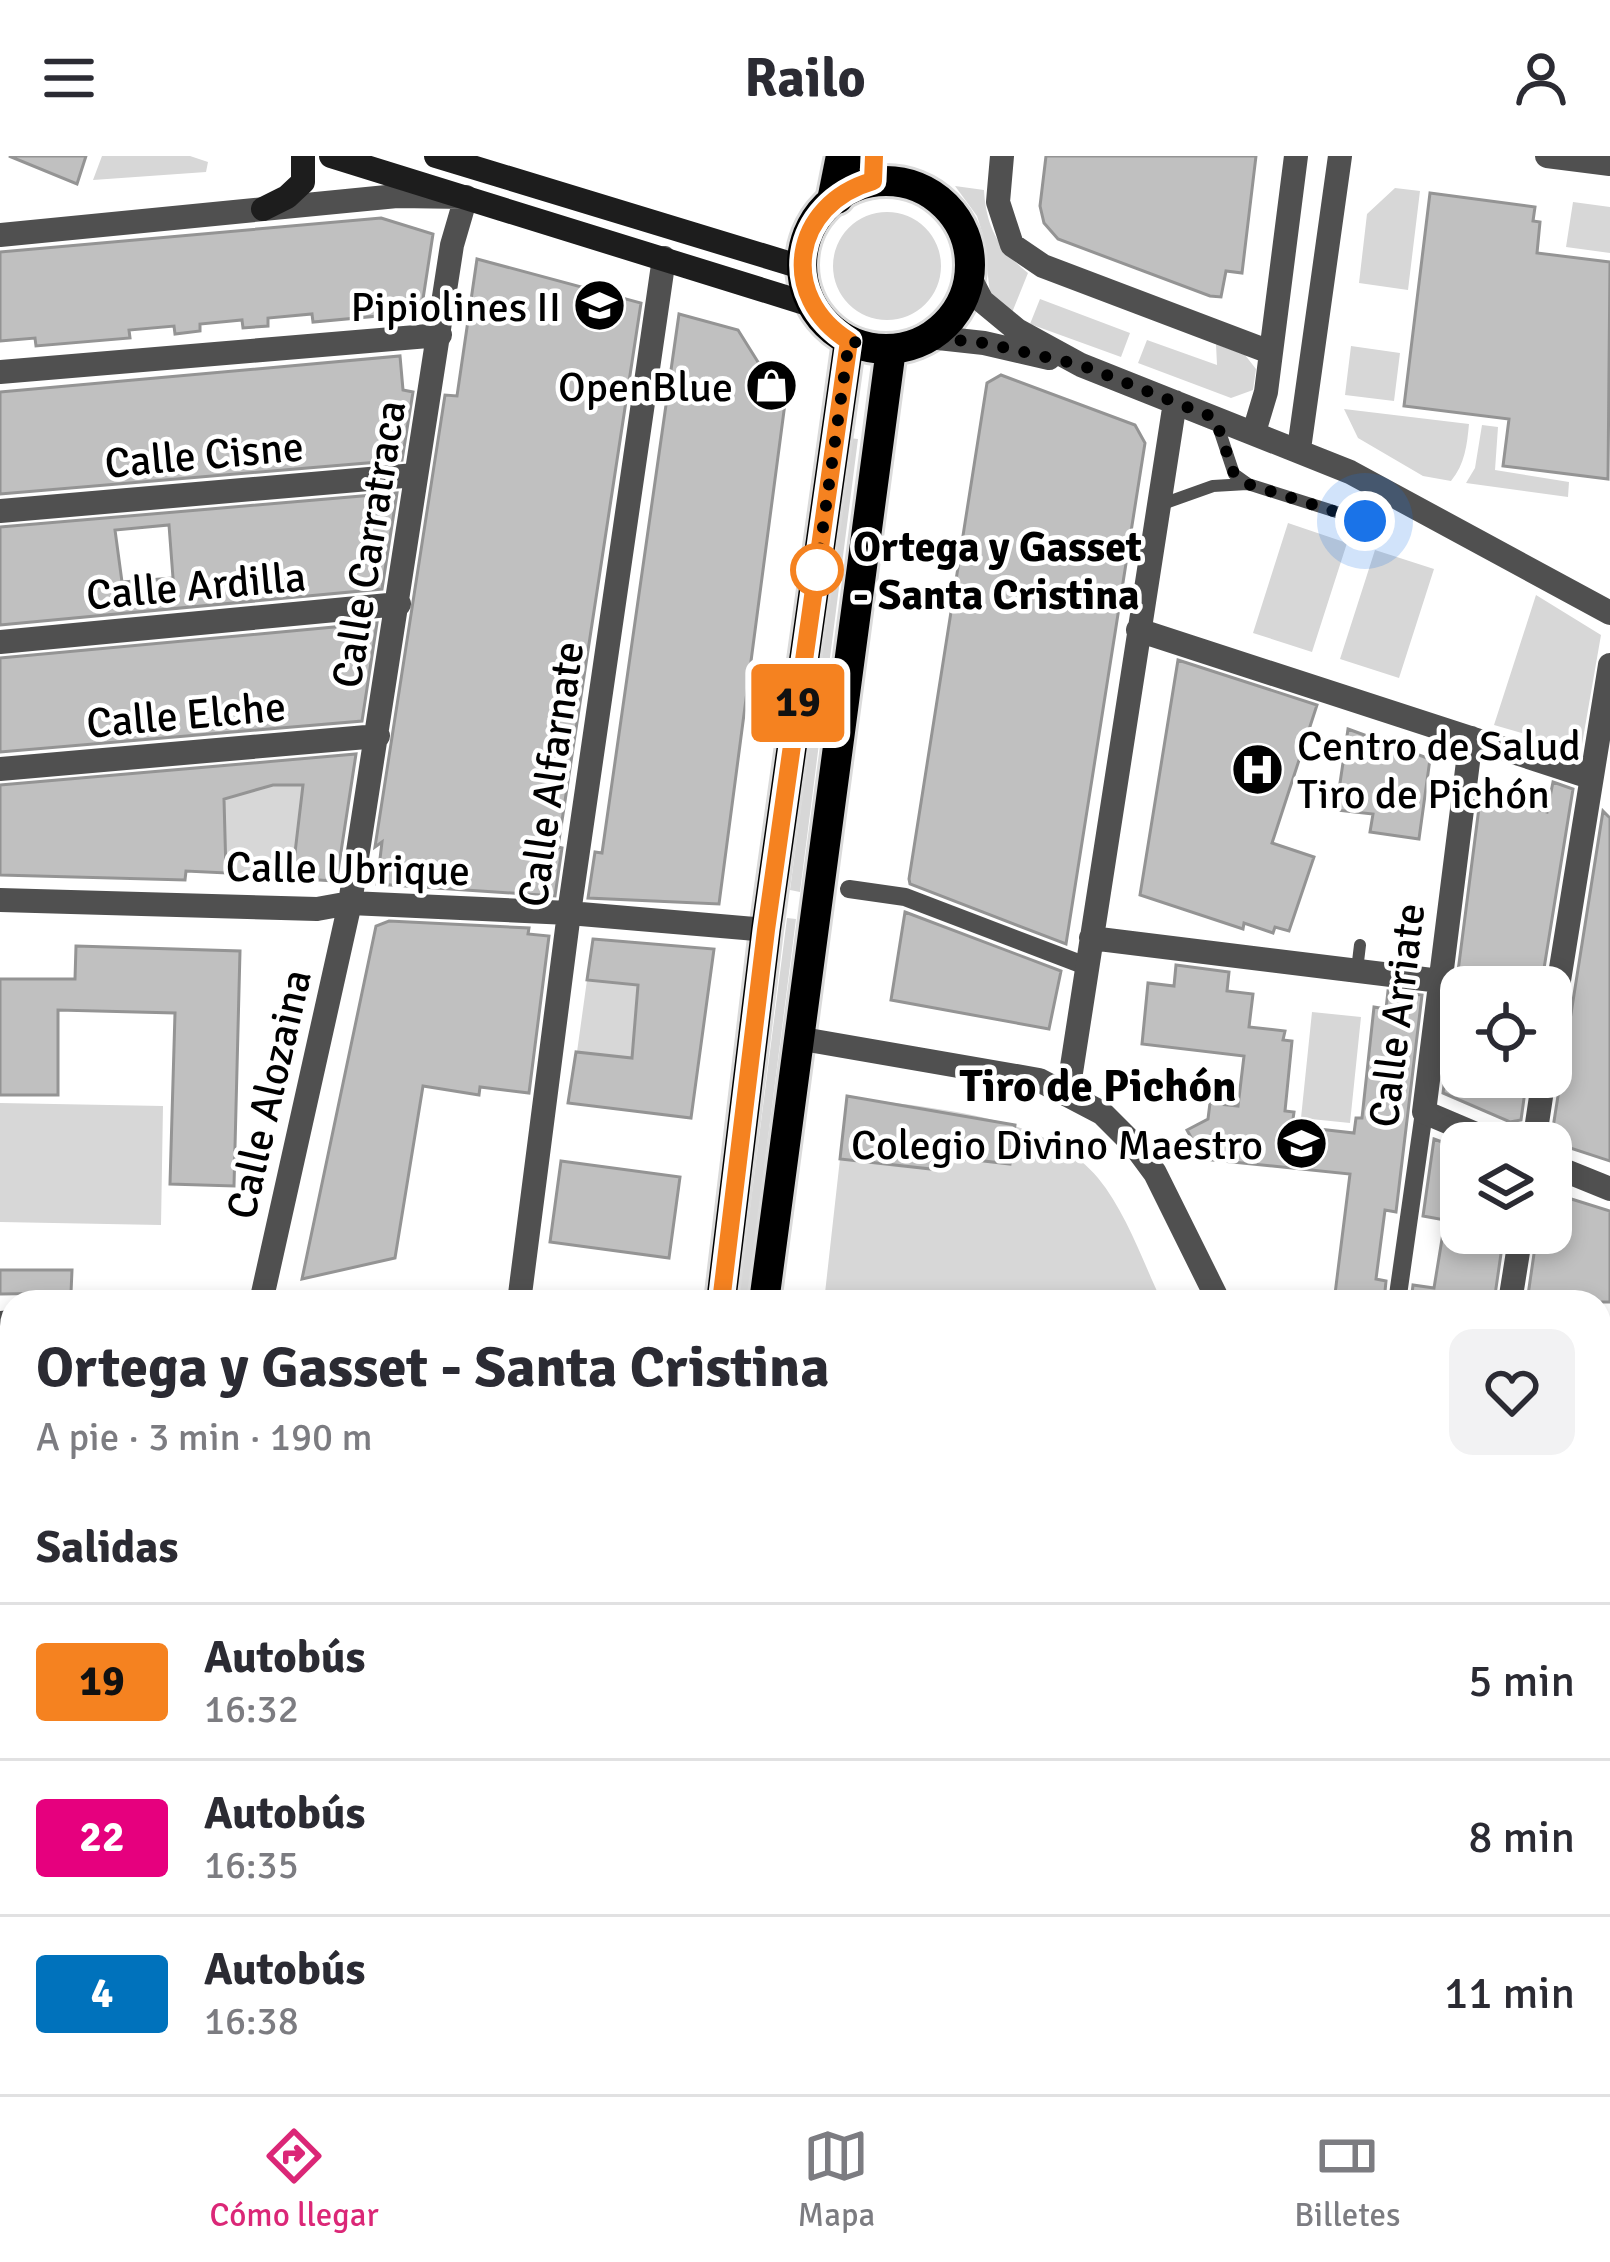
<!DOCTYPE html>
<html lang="es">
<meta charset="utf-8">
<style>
:root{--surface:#fff;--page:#f2f2f3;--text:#2b2b33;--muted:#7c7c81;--line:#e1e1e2;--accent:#db2777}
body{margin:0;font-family:Signika,sans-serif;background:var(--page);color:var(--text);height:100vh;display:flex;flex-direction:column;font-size:45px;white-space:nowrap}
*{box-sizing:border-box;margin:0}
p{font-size:39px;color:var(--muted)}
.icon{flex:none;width:66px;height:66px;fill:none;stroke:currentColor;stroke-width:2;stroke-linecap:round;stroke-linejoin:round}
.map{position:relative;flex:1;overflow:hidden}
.details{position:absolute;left:0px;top:1134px;width:1611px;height:804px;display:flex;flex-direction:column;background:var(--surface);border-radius:36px 36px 0 0;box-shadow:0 6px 18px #0003}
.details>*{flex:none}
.badge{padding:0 24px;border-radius:9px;font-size:42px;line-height:78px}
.fabs{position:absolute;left:1440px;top:810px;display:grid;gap:24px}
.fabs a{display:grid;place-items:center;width:132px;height:132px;border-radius:24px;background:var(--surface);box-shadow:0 6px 18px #0003;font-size:60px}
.you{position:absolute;width:60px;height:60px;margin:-30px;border:9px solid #fff;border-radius:50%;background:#1a73e8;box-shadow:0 0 0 18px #1a73e833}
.map>.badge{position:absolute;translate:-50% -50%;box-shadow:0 0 0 6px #fff}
h2{padding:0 36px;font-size:45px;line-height:108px}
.round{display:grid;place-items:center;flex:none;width:126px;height:126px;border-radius:24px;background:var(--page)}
.summary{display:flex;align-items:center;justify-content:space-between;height:204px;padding:0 36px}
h1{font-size:57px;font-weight:700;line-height:90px}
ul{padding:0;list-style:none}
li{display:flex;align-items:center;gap:36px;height:156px;padding:0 36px;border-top:3px solid var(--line)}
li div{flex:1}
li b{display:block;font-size:45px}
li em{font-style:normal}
li .badge{min-width:132px;font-weight:700;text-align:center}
header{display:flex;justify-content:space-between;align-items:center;height:156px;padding:0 36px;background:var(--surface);font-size:54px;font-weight:700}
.tabs{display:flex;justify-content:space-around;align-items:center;height:168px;border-top:3px solid var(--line);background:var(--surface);font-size:33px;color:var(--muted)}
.tabs a{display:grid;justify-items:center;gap:6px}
.tabs .active{color:var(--accent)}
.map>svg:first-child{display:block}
.green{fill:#d7d7d7}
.building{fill:#c0c0c0;stroke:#949494;stroke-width:3;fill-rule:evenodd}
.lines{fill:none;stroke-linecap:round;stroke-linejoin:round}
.primary-casing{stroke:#dbdbdb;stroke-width:36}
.motorway-casing{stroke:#dbdbdb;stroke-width:42}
.service{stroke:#505050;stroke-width:12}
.pedestrian{stroke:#505050;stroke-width:18}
.minor{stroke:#505050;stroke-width:24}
.secondary{stroke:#1d1d1d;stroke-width:24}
.primary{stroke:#000;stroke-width:30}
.motorway{stroke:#000;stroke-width:36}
.line-casing{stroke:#fff;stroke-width:27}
.line{stroke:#f58220;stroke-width:18}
.walk{stroke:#000;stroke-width:12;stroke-dasharray:0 21.6}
.stop-dot{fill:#fff;stroke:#f58220;stroke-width:6}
.labels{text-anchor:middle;stroke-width:9;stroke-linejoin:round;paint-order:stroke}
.poi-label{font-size:42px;fill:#000;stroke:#fff;text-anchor:end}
.street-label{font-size:42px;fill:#000;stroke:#fff}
.stop-label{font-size:42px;font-weight:bold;fill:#000;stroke:#fff;text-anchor:start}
.neighbourhood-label{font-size:45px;font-weight:bold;fill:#000;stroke:#fff}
</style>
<header><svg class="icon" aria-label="menu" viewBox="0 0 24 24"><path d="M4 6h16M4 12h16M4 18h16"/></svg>Railo<svg class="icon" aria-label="person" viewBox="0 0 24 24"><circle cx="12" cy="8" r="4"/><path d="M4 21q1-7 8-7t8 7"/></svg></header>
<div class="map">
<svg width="1610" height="1938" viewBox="0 0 1610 1938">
<rect width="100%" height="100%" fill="#fff"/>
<path class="green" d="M 102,0 L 190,0 L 208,6 L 206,16 L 93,24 Z
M 955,30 L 984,34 C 986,71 999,94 1028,117 L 1011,159 L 990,137 L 983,79 L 977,60 Z
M 1395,32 L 1420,35 L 1408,134 L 1359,127 L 1367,58 Z
M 1573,46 L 1610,51 L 1610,97 L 1566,91 Z
M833 110a54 54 0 1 1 108 0a54 54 0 1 1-108 0Z
M 1040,143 L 1130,177 L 1121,201 L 1030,168 Z
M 1147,184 L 1217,209 L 1216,188 L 1245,199 L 1256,213 L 1253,234 L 1231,242 L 1138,207 Z
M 1351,190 L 1400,197 L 1394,245 L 1345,239 Z
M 1344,253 L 1469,268 C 1467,289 1465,308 1451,325 L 1423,320 L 1358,282 Z
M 1482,269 L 1498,271 L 1495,314 L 1569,326 L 1568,341 L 1466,327 L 1475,312 Z
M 849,282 L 858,283 L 800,736 L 790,734 Z
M 1288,367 L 1347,387 L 1312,496 L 1253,477 Z
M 1375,394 L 1434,413 L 1399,522 L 1340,503 Z
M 1536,439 L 1601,479 L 1581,594 L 1494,569 Z
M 273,629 L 304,629 L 292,722 L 226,717 L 224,643 Z
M 787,762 L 796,763 L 747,1146 L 738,1146 Z
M 587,824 L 642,830 L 631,902 L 577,896 Z
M 1312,856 L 1361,861 L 1350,967 L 1301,962 Z
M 847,940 C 929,954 1041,955 1098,1022 C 1126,1056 1143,1106 1162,1146 L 824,1146 Z
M 0,947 L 163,950 L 161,1069 L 0,1066 Z"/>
<path class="building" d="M 9,0 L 86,0 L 77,28 Z
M 1046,0 L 1256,0 L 1242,117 L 1226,115 L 1221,141 L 1210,140 L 1058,83 L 1044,67 L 1040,50 Z
M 1430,37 L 1535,51 L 1533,65 L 1540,66 L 1537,97 L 1610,106 L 1608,323 L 1503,310 L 1509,263 L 1404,250 Z
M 381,62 L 433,78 L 421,156 L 313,166 L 312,158 L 268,162 L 268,170 L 243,172 L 242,164 L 200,168 L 200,175 L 175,178 L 174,170 L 129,174 L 130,182 L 36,190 L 35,182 L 0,185 L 0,96 Z
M 477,103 L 641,147 L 558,691 L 562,692 L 555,740 L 377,728 L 382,686 L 375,691 L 445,239 L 457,240 Z
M 679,158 L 738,174 L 758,206 L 787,232 L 719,748 L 588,742 L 595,696 L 602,697 Z
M 400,200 L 403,234 L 413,236 L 402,304 L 0,338 L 0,236 Z
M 1001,219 L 1135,269 L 1145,287 L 1066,788 L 910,728 L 909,723 L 987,227 Z
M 397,337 L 382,433 L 0,469 L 0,371 ZM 169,369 L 173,422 L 122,426 L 115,374 Z
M 377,467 L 362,565 L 0,596 L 0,502 Z
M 1178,504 L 1317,549 L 1272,687 L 1314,701 L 1289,775 L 1275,771 L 1273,777 L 1244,767 L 1243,773 L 1140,739 Z
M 1348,573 L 1430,603 L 1419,683 L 1370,676 L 1373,658 L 1336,654 Z
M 356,598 L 337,722 L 333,725 L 292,722 L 303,629 L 273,629 L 224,643 L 226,717 L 186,715 L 185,724 L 0,719 L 0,629 Z
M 1553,626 L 1573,633 L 1541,831 L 1456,831 L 1481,636 L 1547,656 Z
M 1603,655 L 1610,662 L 1610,1005 L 1558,988 L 1552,978 Z
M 905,756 L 1061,815 L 1049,873 L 891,844 Z
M 389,765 L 529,772 L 528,778 L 549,780 L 529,937 L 480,931 L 479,939 L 423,930 L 395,1102 L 302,1123 L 376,770 Z
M 593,783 L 714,793 L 691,962 L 568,947 L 576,896 L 632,902 L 638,829 L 587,824 Z
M 76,790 L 240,795 L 234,1030 L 170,1028 L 175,857 L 58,854 L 58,939 L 0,939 L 0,823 L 75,823 Z
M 1176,809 L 1229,816 L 1227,835 L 1253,838 L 1249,871 L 1285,875 L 1283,884 L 1292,885 L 1285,955 L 1294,956 L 1292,970 L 1354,977 L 1356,962 L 1362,962 L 1374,851 L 1386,853 L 1388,835 L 1422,839 L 1396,1056 L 1385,1054 L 1376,1123 L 1386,1125 L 1384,1146 L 1334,1146 L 1350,1018 L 1203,1003 L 1187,974 L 1208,963 L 1210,947 L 1238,950 L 1244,900 L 1142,888 L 1148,827 L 1174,830 Z
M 1455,840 L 1461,841 L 1461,921 L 1527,921 L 1521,964 L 1510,966 L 1443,937 Z
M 847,940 L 1015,969 L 1010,1008 L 932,999 L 931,1013 L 840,1003 Z
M 1434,983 L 1461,993 L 1461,1067 L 1423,1060 Z
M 561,1005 L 680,1021 L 669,1102 L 550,1086 Z
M 1565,1041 L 1610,1055 L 1610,1146 L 1527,1146 L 1537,1077 L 1551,1077 L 1551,1048 L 1563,1051 Z
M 1443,1077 L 1504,1077 L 1494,1146 L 1411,1146 L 1413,1129 L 1434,1132 Z
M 0,1114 L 72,1114 L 71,1137 L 0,1138 Z"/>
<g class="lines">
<defs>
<path id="primary" d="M802 109a84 84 0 1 1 168 0a84 84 0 1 1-168 0Z
M 721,1146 L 766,774 L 849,185
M 764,1146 L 891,193
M 603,1938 L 606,1926
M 651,1938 L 653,1926"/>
<path id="motorway" d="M 836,40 L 844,0"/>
</defs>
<use href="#primary" class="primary-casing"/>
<use href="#motorway" class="motorway-casing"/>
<path class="service" d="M 1216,264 L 1234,318 L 1248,328 L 1365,365
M 1157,350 L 1213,330 L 1247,328
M 1357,814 L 1360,789"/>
<path class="pedestrian" d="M 849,733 L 905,741 L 1086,810
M 1397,1146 L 1424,956
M 408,1938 L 410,1926"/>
<path class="minor" d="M 1002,0 L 998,46 L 1012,89 L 1043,110 L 1270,196
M 1547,0 L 1610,8
M 0,79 L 397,40 L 466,41 L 452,89 L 350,747 L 261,1146
M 969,120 L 982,145 L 1017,174 L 1081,209 L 1350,316 L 1610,457
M 929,181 L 984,187 L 1049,202
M 0,216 L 440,179
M 1254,276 L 1266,236 L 1296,0
M 1299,293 L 1340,0
M 0,355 L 415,319
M 1138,474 L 1590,621
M 0,486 L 399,448
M 1471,582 L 1424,956 L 1497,987
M 0,613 L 378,580
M 0,744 L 317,753 L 350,747 L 569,757 L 766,774
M 1091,782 L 1440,825
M 1551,874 L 1610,509
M 797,882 L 1039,924 L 1102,957 L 1135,990 L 1155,1017 L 1219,1146
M 1068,936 L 1175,246
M 1534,987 L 1544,921
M 1551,1009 L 1610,1033
M 519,1146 L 569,757 L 664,102
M 1510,1146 L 1521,1077
M 0,1167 L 12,1166
M 1599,1365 L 1610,1367
M 0,1463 L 12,1463
M 113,1938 L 115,1926
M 260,1938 L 262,1926
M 961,1938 L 963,1926
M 1195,1938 L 1197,1926"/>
<path class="secondary" d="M 331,0 L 811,149
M 436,0 L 801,111
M 263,53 L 287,41 L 303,26 L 303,0
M 0,1594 L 12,1595
M 0,1629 L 12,1630
M 1599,1810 L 1610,1811
M 1599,1859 L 1610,1860"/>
<use href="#primary" class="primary"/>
<use href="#motorway" class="motorway"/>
</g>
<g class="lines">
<defs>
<path id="line" d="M 721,1146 L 766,774 L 849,185 C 777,140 792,48 873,25 L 874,0"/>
</defs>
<use href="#line" class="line-casing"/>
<use href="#line" class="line"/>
<path class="walk" d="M 817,414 L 849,185 L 891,193 L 929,181 L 984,187 L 1081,209 L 1215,262 L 1234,318 L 1248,328 L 1365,365"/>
</g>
<defs>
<symbol id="school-disc" viewBox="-11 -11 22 22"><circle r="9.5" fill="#000" stroke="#fff"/><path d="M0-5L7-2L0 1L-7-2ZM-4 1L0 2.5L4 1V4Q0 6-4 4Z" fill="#fff"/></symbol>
<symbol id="shop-disc" viewBox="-11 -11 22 22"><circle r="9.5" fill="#000" stroke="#fff"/><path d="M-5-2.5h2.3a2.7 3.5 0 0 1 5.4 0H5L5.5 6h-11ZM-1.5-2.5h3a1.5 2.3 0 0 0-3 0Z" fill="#fff"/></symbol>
<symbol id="hospital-disc" viewBox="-11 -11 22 22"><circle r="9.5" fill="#000" stroke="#fff"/><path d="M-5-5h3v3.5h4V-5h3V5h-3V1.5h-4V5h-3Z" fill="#fff"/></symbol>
</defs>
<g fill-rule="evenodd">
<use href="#school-disc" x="570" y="120" width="59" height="59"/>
<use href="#shop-disc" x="742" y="200" width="59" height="59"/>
<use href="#hospital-disc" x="1228" y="584" width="59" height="59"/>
<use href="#school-disc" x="1272" y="958" width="59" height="59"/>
</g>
<circle class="stop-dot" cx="817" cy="414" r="24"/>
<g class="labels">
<g class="poi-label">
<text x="561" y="165">Pipiolines II</text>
<text x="733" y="245">OpenBlue</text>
<text x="1297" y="604" text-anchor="start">Centro de Salud<tspan x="1297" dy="48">Tiro de Pichón</tspan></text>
<text x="1263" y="1003">Colegio Divino Maestro</text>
</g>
<g class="street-label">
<text transform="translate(204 298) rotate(-5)" y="15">Calle Cisne</text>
<text transform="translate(368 388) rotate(-81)" y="15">Calle Carratraca</text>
<text transform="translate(196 429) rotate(-5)" y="15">Calle Ardilla</text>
<text transform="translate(186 558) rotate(-5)" y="15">Calle Elche</text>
<text transform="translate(550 618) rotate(-82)" y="15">Calle Alfarnate</text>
<text transform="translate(348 712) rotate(1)" y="15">Calle Ubrique</text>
<text transform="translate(1396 859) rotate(-83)" y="15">Calle Arriate</text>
<text transform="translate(268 938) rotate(-77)" y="15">Calle Alozaina</text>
</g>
<g class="stop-label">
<text x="853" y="405">Ortega y Gasset<tspan x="853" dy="48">- Santa Cristina</tspan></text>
</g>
<g class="neighbourhood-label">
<text x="1098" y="945">Tiro de Pichón</text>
</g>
</g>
</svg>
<div class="fabs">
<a><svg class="icon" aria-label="locate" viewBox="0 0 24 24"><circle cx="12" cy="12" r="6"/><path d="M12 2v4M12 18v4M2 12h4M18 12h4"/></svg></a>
<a><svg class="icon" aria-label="layers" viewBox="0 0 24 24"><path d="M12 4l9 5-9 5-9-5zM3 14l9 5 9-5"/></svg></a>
</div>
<div class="you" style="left:1365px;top:365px"></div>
<b class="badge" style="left:798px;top:547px;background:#f58220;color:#111">19</b>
<section class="details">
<div class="summary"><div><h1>Ortega y Gasset - Santa Cristina</h1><p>A pie · 3 min · 190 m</p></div><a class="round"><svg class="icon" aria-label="heart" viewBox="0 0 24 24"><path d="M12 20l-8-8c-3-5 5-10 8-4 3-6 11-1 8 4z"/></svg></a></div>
<h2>Salidas</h2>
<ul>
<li><span class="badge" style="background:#f58220;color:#111">19</span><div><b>Autobús</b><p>16:32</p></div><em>5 min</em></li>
<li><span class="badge" style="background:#e6007e;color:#fff">22</span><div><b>Autobús</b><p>16:35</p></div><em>8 min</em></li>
<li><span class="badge" style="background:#0072bc;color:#fff">4</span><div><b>Autobús</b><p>16:38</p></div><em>11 min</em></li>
</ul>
</section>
</div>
<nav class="tabs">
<a class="active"><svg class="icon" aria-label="directions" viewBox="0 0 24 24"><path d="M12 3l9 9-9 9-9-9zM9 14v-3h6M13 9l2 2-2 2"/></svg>Cómo llegar</a>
<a><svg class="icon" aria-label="map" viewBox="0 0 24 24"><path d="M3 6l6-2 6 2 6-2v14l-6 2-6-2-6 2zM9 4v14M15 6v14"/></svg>Mapa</a>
<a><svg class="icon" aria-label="tickets" viewBox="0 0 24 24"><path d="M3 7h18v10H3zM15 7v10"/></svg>Billetes</a>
</nav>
